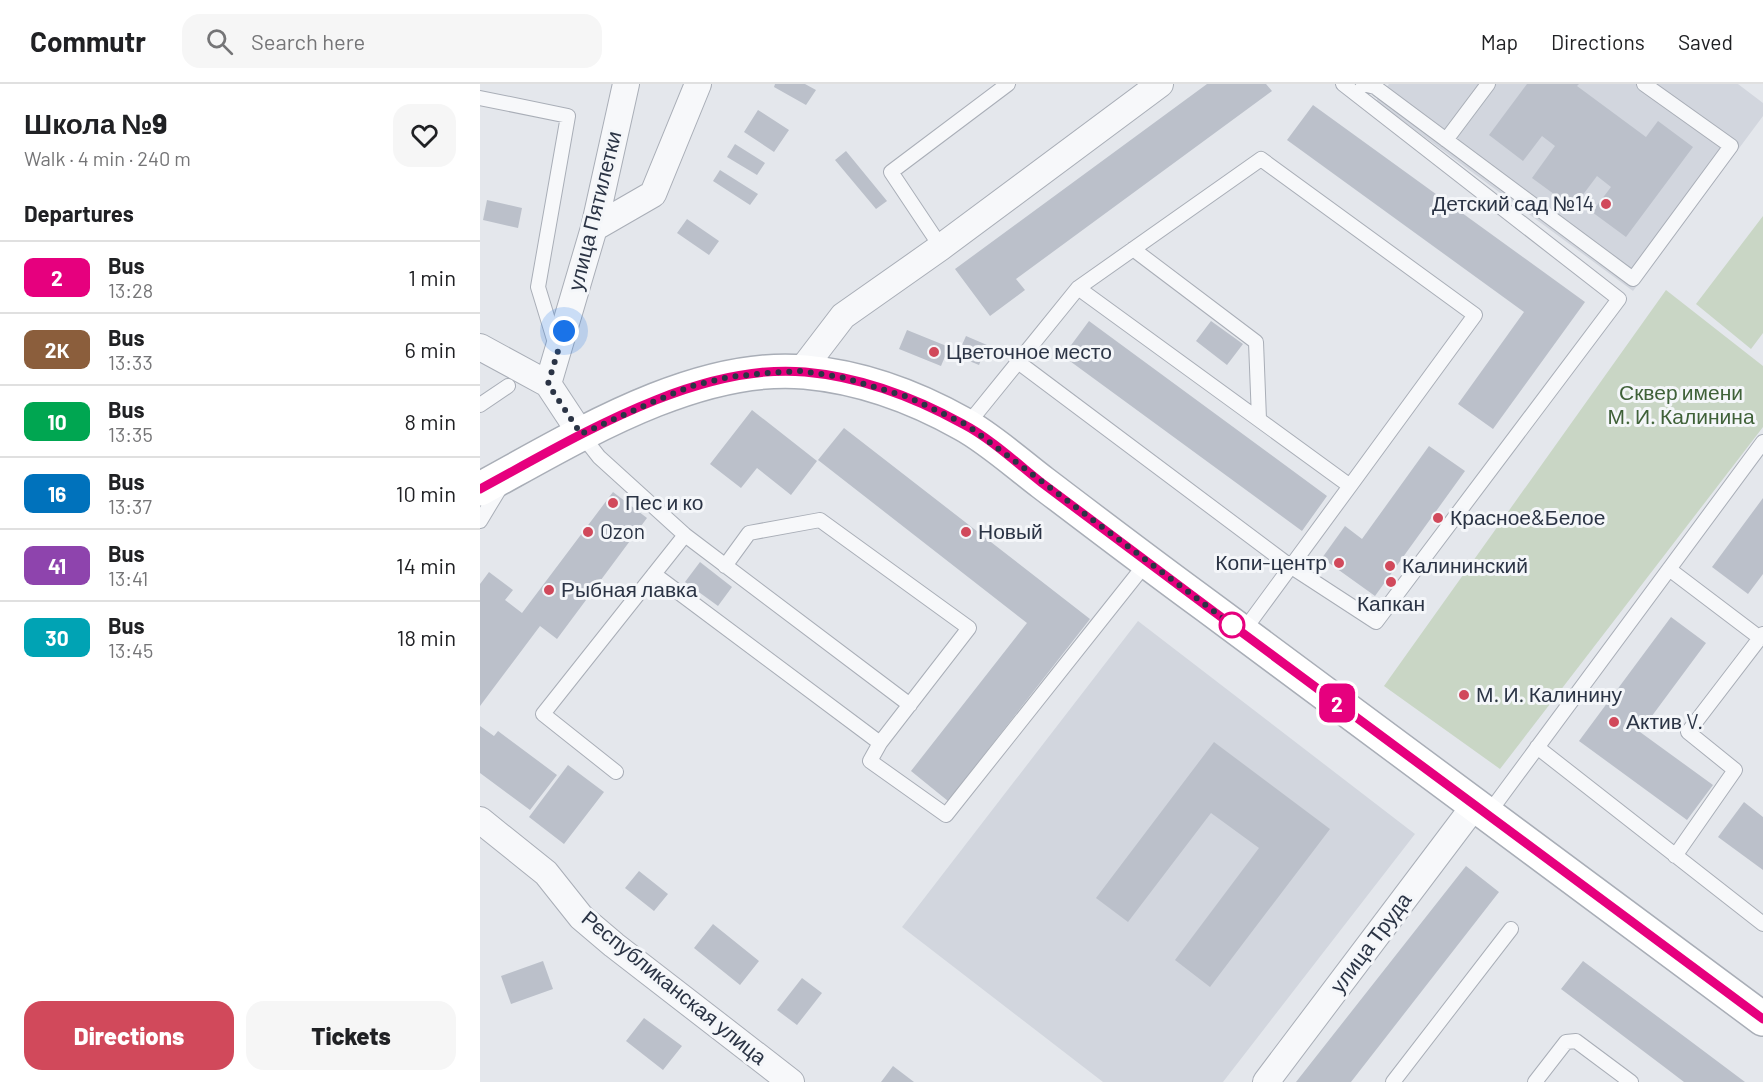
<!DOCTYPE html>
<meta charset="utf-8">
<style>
:root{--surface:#fff;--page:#f6f6f6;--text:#202124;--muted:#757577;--line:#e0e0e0;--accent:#d1495b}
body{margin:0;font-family:Barlow,sans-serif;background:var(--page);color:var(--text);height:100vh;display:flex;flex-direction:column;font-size:22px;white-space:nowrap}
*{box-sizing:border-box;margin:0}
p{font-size:20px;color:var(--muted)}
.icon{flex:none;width:33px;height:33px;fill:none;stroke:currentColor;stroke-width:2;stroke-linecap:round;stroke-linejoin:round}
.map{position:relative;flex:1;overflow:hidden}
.drawer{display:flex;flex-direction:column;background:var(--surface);width:480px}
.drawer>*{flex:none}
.badge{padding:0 12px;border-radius:9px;font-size:21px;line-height:39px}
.you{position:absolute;width:30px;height:30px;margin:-15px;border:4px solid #fff;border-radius:50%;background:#1a73e8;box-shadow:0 0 0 9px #1a73e833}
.map>.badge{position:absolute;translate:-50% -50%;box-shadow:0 0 0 3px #fff}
h2{padding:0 24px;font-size:22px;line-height:54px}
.round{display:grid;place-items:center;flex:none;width:63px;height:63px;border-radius:18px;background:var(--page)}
.head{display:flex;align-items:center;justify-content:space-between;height:102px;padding:0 24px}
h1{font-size:28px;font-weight:800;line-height:45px}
.action{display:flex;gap:12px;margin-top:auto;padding:12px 24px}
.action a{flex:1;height:69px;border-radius:18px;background:var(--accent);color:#fff;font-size:24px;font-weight:800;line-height:69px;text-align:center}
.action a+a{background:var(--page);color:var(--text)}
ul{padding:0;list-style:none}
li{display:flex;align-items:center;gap:18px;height:72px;padding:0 24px;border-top:2px solid var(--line)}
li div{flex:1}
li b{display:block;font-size:22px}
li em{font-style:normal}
li .badge{min-width:66px;font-weight:700;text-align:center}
header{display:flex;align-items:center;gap:36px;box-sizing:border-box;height:84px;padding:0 30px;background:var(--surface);border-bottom:2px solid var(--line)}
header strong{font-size:28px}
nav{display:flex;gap:33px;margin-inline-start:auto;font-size:21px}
.search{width:420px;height:54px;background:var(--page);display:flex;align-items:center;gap:15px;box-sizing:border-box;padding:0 21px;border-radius:18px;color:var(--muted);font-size:22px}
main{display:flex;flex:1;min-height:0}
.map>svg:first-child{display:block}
.built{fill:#d2d6de}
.green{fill:#c9d6c5}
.building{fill:#bbc0ca}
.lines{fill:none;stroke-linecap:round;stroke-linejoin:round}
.lane-casing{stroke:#a9aeb7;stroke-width:16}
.street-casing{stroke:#a9aeb7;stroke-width:28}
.secondary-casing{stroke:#a9aeb7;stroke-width:36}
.lane{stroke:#f7f8fa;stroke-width:14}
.street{stroke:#f7f8fa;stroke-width:26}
.secondary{stroke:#fff;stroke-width:33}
.line-casing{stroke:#fff;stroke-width:14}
.line{stroke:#e6007e;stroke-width:9}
.walk{stroke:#2b3445;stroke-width:6;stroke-dasharray:0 10.8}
.poi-dot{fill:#d1495b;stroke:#f4f6f9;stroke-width:2}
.stop-dot{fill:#fff;stroke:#e6007e;stroke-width:3}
.labels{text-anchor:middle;stroke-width:6;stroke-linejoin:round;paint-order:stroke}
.poi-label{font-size:21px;fill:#2b3445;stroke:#f4f6f9;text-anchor:start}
.street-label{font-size:21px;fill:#2b3445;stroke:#f4f6f9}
.park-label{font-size:21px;fill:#3f6138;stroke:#f4f6f9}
</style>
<header>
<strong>Commutr</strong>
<div class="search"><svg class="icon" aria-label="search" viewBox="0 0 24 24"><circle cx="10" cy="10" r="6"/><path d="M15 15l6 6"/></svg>Search here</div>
<nav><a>Map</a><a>Directions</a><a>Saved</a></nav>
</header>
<main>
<section class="drawer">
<div class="head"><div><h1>Школа №9</h1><p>Walk · 4 min · 240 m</p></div><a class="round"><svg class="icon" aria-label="heart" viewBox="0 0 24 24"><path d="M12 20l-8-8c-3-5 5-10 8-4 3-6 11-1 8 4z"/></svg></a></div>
<h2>Departures</h2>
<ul>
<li><span class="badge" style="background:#e6007e;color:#fff">2</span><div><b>Bus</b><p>13:28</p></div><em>1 min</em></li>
<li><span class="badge" style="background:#8b5e3c;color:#fff">2К</span><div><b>Bus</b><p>13:33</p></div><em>6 min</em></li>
<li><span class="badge" style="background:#00a651;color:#fff">10</span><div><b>Bus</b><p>13:35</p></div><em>8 min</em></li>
<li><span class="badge" style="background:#0072bc;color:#fff">16</span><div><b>Bus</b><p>13:37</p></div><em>10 min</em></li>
<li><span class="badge" style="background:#8e44ad;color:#fff">41</span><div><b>Bus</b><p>13:41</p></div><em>14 min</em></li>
<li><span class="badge" style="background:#00a3b4;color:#fff">30</span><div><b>Bus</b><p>13:45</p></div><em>18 min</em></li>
</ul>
<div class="action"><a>Directions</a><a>Tickets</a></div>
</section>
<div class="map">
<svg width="1283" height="998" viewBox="0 0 1283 998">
<rect width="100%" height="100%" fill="#e4e7ec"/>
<path class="built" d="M 909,0 L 1258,0 L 1283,19 L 1283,32 L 1153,207 L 896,17 Z
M 658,537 L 935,750 L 743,998 L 623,998 L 422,843 Z"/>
<path class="green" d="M 1283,132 L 1283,249 L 1271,265 L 1216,220 Z
M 1186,206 L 1283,282 L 1283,343 L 1020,685 L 904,602 Z"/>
<path class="building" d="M 295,0 L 325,0 L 336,6 L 326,21 L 294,3 Z
M 727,0 L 786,0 L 792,7 L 536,195 L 545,206 L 510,232 L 475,185 Z
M 1047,0 L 1099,0 L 1097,2 L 1166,53 L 1178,37 L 1213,63 L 1146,153 L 1112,128 L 1131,103 L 1117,92 L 1093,124 L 1052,94 L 1075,62 L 1062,52 L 1043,77 L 1009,51 Z
M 833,21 L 1105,218 L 1013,345 L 978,320 L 1044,228 L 807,56 Z
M 278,26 L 309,46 L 294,68 L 264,48 Z
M 255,60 L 285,79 L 277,91 L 247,73 Z
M 366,67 L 407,117 L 396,125 L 355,76 Z
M 240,86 L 278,110 L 270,121 L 233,97 Z
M 7,116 L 42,124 L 38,144 L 3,136 Z
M 207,135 L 239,157 L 229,171 L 197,149 Z
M 609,237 L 847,412 L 822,447 L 583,272 Z
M 731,237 L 763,260 L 747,281 L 716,257 Z
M 427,246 L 469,263 L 461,282 L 419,265 Z
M 486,252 L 507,261 L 499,281 L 477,272 Z
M 272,326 L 337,377 L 311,411 L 277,384 L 261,404 L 230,380 Z
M 364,344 L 610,535 L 468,717 L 431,687 L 547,539 L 338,376 Z
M 949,362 L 985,387 L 895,512 L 842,474 L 865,442 L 882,455 Z
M 133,408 L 167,434 L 77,555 L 60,542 L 0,622 L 0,500 L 9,488 L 33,506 L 25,516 L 42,529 Z
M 1283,414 L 1283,490 L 1268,510 L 1232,483 Z
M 220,478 L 252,503 L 238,522 L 205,498 Z
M 1191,533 L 1226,559 L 1160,648 L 1233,701 L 1207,736 L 1099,657 Z
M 0,642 L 14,652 L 18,647 L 77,691 L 50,726 L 0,689 Z
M 734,658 L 850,745 L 730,903 L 695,876 L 779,764 L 731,729 L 648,838 L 616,814 Z
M 88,681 L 124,708 L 84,760 L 49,733 Z
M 1264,718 L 1283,733 L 1283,786 L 1238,753 Z
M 986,782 L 1019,808 L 871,998 L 816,998 Z
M 159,787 L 188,810 L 174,827 L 145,804 Z
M 233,840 L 279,877 L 260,901 L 214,864 Z
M 63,877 L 73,905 L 31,920 L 21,892 Z
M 1103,877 L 1209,956 L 1265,998 L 1204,998 L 1187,985 L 1081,905 Z
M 322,894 L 342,909 L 317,941 L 297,926 Z
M 164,934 L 202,962 L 183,986 L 146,957 Z
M 413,982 L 434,998 L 401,998 Z"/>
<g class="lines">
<defs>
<path id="lane" d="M 883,0 L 895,3 L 1153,195 L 1251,62 L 1164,0
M 0,14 L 88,32 L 58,203 L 76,262
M 966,56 L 1008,0
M 461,163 L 411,88 L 528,0
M 653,165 L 776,258 L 779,335
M 538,278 L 810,482 L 896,538 L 1139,215 L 863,0
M 0,321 L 28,302
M 487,341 L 598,204 L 781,75 L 995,231 L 870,402 L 598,204
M 101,350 L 119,373 L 205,451 L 430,621
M 0,437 L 20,404
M 245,482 L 269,449 L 340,436 L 489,544 L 400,659 L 390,677 L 466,731 L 667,478
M 1189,485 L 1280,554
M 174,490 L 400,659
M 762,549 L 870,402
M 1057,663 L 1283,840
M 136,688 L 63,630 L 205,451
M 1008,730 L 1283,358
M 1195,772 L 1255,686 L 1208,648 L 1283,550
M 913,998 L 1031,845
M 1055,998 L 1086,958 L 1096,957 L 1151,998"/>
<path id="street" d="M 114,144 L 173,110 L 218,0
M 0,263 L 68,300
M 321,287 L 363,232 L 461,163 L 680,0
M 101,350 L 68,300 L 114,144 L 146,0
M 0,736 L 66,789 L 101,833 L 134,861 L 311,998
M 786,998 L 995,721"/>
<path id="secondary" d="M 0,405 C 94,354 215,278 325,288 C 380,293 435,313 483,340 C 509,354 538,380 563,399 C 617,440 672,482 727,522 C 912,660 1098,797 1283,935"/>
</defs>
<use href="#lane" class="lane-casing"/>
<use href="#street" class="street-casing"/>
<use href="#secondary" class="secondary-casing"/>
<use href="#lane" class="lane"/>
<use href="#street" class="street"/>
<use href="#secondary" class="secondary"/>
</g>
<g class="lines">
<defs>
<path id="line" d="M 0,405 C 93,355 216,278 325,288 C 381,293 434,313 483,340 C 510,354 538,380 562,399 C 619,442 676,484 733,527 C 916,663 1099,799 1283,935"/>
</defs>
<use href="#line" class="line-casing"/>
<use href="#line" class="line"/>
<path class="walk" d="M 84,247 L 68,300 L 101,350 L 175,317 L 212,302 L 249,293 L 286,289 L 321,287 L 361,293 L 428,313 L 487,341 L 752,541"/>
</g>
<g class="poi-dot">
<circle cx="1126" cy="120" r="6"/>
<circle cx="454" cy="268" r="6"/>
<circle cx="133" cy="419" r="6"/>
<circle cx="958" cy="434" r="6"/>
<circle cx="108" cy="448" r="6"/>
<circle cx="486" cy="448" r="6"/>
<circle cx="859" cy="479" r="6"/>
<circle cx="910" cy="482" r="6"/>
<circle cx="911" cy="498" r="6"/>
<circle cx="69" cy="506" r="6"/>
<circle cx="984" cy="611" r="6"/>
<circle cx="1134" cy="638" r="6"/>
</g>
<circle class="stop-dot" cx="752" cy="541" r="12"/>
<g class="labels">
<g class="poi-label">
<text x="1114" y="127" text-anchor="end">Детский сад №14</text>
<text x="466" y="275">Цветочное место</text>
<text x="145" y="426">Пес и ко</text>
<text x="970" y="441">Красное&amp;Белое</text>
<text x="120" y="455">Ozon</text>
<text x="498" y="455">Новый</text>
<text x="847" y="486" text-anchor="end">Копи-центр</text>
<text x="922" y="489">Калининский</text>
<text x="81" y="513">Рыбная лавка</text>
<text x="911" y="527" text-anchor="middle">Капкан</text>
<text x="996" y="618">М. И. Калинину</text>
<text x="1146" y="645">Актив V.</text>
</g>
<g class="street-label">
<text transform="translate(115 127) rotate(-76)" y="7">улица Пятилетки</text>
<text transform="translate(891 859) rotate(-53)" y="7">улица Труда</text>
<text transform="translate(194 904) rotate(39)" y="7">Республиканская улица</text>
</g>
<g class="park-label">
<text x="1201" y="316">Сквер имени<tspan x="1201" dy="24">М. И. Калинина</tspan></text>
</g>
</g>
</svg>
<div class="you" style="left:84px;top:247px"></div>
<b class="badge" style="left:857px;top:619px;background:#e6007e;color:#fff">2</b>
</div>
</main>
